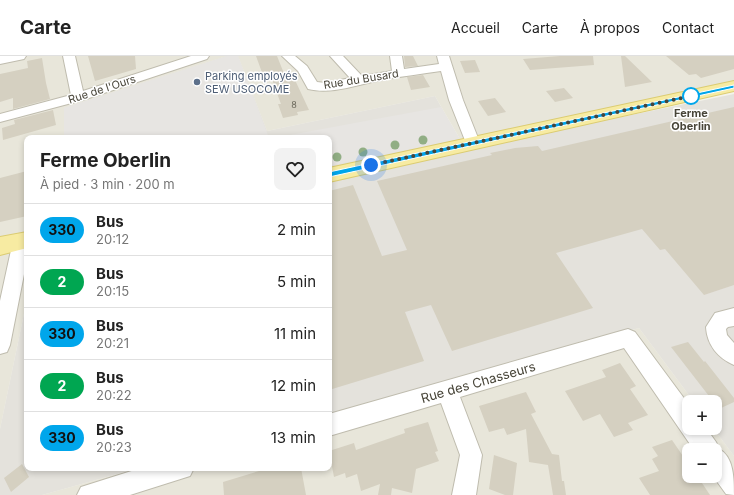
<!DOCTYPE html>
<html lang="fr">
<meta charset="utf-8">
<style>
:root{--surface:#fff;--page:#f2f2f2;--text:#222;--muted:#767676;--line:#e0e0e0}
body{margin:0;font-family:Inter,sans-serif;background:var(--page);color:var(--text);height:100vh;display:flex;flex-direction:column;font-size:15px;white-space:nowrap}
*{box-sizing:border-box;margin:0}
p{font-size:13px;color:var(--muted)}
.icon{flex:none;width:22px;height:22px;fill:none;stroke:currentColor;stroke-width:2;stroke-linecap:round;stroke-linejoin:round}
.map{position:relative;flex:1;overflow:hidden}
.sheet{position:absolute;left:24px;top:79px;width:308px;height:336px;display:flex;flex-direction:column;background:var(--surface);border-radius:8px;box-shadow:0 2px 6px #0003}
.sheet>*{flex:none}
.badge{padding:0 8px;border-radius:13px;font-size:14px;line-height:26px}
.buttons{position:absolute;left:682px;top:339px;display:grid;gap:8px}
.buttons a{display:grid;place-items:center;width:40px;height:40px;border-radius:8px;background:var(--surface);box-shadow:0 2px 6px #0003;font-size:20px}
.you{position:absolute;width:20px;height:20px;margin:-10px;border:3px solid #fff;border-radius:50%;background:#1a73e8;box-shadow:0 0 0 6px #1a73e833}
.map>.badge{position:absolute;translate:-50% -50%;box-shadow:0 0 0 2px #fff}
.round{display:grid;place-items:center;flex:none;width:42px;height:42px;border-radius:8px;background:var(--page)}
.summary{display:flex;align-items:center;justify-content:space-between;height:68px;padding:0 16px}
h1{font-size:19px;font-weight:700;line-height:30px}
ul{padding:0;list-style:none}
li{display:flex;align-items:center;gap:12px;height:52px;padding:0 16px;border-top:1px solid var(--line)}
li div{flex:1}
li b{display:block;font-size:15px}
li em{font-style:normal}
li .badge{min-width:44px;font-weight:700;text-align:center}
header{display:flex;align-items:center;gap:24px;box-sizing:border-box;height:56px;padding:0 20px;background:var(--surface);border-bottom:1px solid var(--line)}
header strong{font-size:19px}
nav{display:flex;gap:22px;margin-inline-start:auto;font-size:14px}
.map>svg:first-child{display:block}
.residential{fill:#e8e6da;fill-rule:evenodd}
.industrial{fill:#e4e2dc}
.parking{fill:#e7e5e2}
.building{fill:#d5d0c1}
.lines{fill:none;stroke-linecap:round;stroke-linejoin:round}
.minor-casing{stroke:#bfbcae;stroke-width:2}
.major-casing{stroke:#dbcc72;stroke-width:2}
.minor{fill:#fff;fill-rule:evenodd}
.major{fill:#f7eba2;fill-rule:evenodd}
.tree{fill:#91ae84}
.line{fill:#00a6eb;stroke:#fff}
.walk{stroke:#484539;stroke-width:4;stroke-dasharray:0 7.2}
.service-dot{fill:#5c6f8a;stroke:#fff;stroke-width:1.5}
.stop-dot{fill:#fff;stroke:#00a6eb;stroke-width:2}
.labels{text-anchor:middle;stroke-width:3;stroke-linejoin:round;paint-order:stroke}
.far-number-label{font-size:9px;fill:#6b685b}
.far-service-label{font-size:11px;fill:#4e5e75;stroke:#fff;text-anchor:start}
.far-street-label{font-size:11px;fill:#484539;stroke:#fff}
.far-stop-label{font-size:11px;font-weight:bold;fill:#484539;stroke:#fff}
.street-label{font-size:13px;fill:#484539;stroke:#fff}
</style>
<header>
<strong>Carte</strong>
<nav><a>Accueil</a><a>Carte</a><a>À propos</a><a>Contact</a></nav>
</header>
<div class="map">
<svg width="734" height="439" viewBox="0 0 734 439">
<rect width="100%" height="100%" fill="#f4f3eb"/>
<path class="residential" d="M 0,0 L 227,0 L 64,52 L 64,82 L 27,82 L 27,243 L 0,373 Z
M 238,0 L 734,0 L 734,28 L 460,83 L 435,40 L 267,75 Z
M 639,272 L 694,346 L 689,346 L 689,372 L 713,372 L 734,400 L 734,439 L 42,439 L 139,412 L 329,412 L 329,359 ZM 689,394 L 715,394 L 715,420 L 689,420 Z"/>
<path class="industrial" d="M 227,0 L 238,0 L 267,75 L 435,40 L 465,93 L 734,38 L 734,400 L 713,372 L 715,372 L 715,346 L 694,346 L 639,272 L 329,359 L 329,82 L 64,82 L 64,52 Z
M 27,243 L 27,412 L 139,412 L 42,439 L 0,439 L 0,373 Z"/>
<path class="parking" d="M 227,0 L 238,0 L 269,82 L 64,82 L 64,52 Z
M 441,51 L 460,83 L 329,110 L 329,82 L 274,82 Z"/>
<path class="building" d="M 88,0 L 135,0 L 136,13 L 95,25 Z
M 256,0 L 277,0 L 287,25 L 295,24 L 309,54 L 297,56 L 298,59 L 283,62 L 278,48 L 281,48 L 271,21 L 264,22 Z
M 404,0 L 413,0 L 418,10 L 405,11 Z
M 560,0 L 593,0 L 594,9 L 530,14 L 523,3 Z
M 621,0 L 625,0 L 652,26 L 625,31 Z
M 666,0 L 734,0 L 734,13 L 701,22 L 696,18 L 689,19 Z
M 42,2 L 46,27 L 50,43 L 13,53 L 13,42 L 0,46 L 0,18 L 28,12 L 27,5 Z
M 475,4 L 480,16 L 465,17 L 460,5 Z
M 423,19 L 430,31 L 411,34 L 407,21 Z
M 564,32 L 573,42 L 555,46 L 546,35 Z
M 495,42 L 506,56 L 488,60 L 478,45 Z
M 734,51 L 734,229 L 704,239 L 665,193 L 660,194 L 642,173 L 556,197 L 593,252 L 452,295 L 431,249 L 405,256 L 424,305 L 329,334 L 329,135 L 353,129 L 382,200 L 407,194 L 377,125 L 492,99 L 490,97 L 515,92 L 538,90 L 542,95 Z
M 53,54 L 56,69 L 3,84 L 2,72 L 15,68 L 14,64 Z
M 27,115 L 27,160 L 0,166 L 0,122 Z
M 688,286 L 704,306 L 705,305 L 734,342 L 734,346 L 719,353 L 671,291 Z
M 620,307 L 636,330 L 630,333 L 648,359 L 628,367 L 633,374 L 614,381 L 600,358 L 583,365 L 565,335 L 606,321 L 602,314 Z
M 526,336 L 536,356 L 531,358 L 552,398 L 559,399 L 562,425 L 564,425 L 566,439 L 553,439 L 548,409 L 529,406 L 526,373 L 507,379 L 504,372 L 489,376 L 479,350 Z
M 428,366 L 438,395 L 435,396 L 439,405 L 416,413 L 412,437 L 392,432 L 391,439 L 378,439 L 380,428 L 361,435 L 357,418 L 346,422 L 345,417 L 334,421 L 329,395 L 354,387 L 356,394 L 405,377 L 404,373 Z
M 672,384 L 689,409 L 689,425 L 698,421 L 710,439 L 650,439 L 639,422 L 659,415 L 652,403 L 658,400 L 652,391 Z
M 494,399 L 517,407 L 513,439 L 505,439 L 489,433 Z
M 22,408 L 29,421 L 11,436 L 4,422 Z
M 269,412 L 301,412 L 306,439 L 224,439 L 223,426 Z"/>
<g class="lines">
<defs>
<path id="minor" d="M 0,0 L 26,0 L 24,3 L 0,8 Z
M 63,0 L 75,0 L 83,35 L 191,0 L 209,0 L 207,3 L 83,44 L 0,66 L 0,58 L 71,39 Z
M 282,0 L 295,0 L 307,10 L 317,26 L 326,27 L 350,22 L 330,0 L 343,0 L 362,20 L 392,15 L 390,0 L 402,0 L 404,13 L 439,8 L 437,0 L 449,0 L 463,44 L 480,87 L 478,90 L 473,92 L 468,90 L 466,87 L 449,44 L 441,15 C 422,18 402,20 382,24 C 359,28 332,39 308,33 L 298,15 Z
M 22,178 L 27,180 L 27,203 L 10,289 L 7,296 L 0,298 L 0,245 L 13,185 L 16,180 Z
M 734,252 L 734,270 L 728,271 L 726,273 L 727,279 L 734,287 L 734,309 C 718,302 707,289 706,271 L 715,257 Z
M 628,273 L 635,276 L 689,349 L 689,372 L 706,372 L 716,386 L 719,393 C 734,401 734,423 734,439 L 726,438 L 713,420 L 715,420 L 715,394 L 694,394 L 624,292 L 460,341 L 482,399 L 476,439 L 452,439 L 460,399 L 441,347 L 329,380 L 329,358 Z
M 141,412 L 194,412 L 190,420 L 130,439 L 77,439 L 81,431 Z"/>
<path id="major" d="M 734,25 L 734,35 L 329,126 L 329,112 Z
M 27,176 L 27,192 L 0,199 L 0,181 Z"/>
</defs>
<use href="#minor" class="minor-casing"/>
<use href="#major" class="major-casing"/>
<use href="#minor" class="minor"/>
<use href="#major" class="major"/>
</g>
<g class="tree">
<circle cx="423" cy="84" r="4.5"/>
<circle cx="395" cy="89" r="4.5"/>
<circle cx="363" cy="96" r="4.5"/>
<circle cx="337" cy="101" r="4.5"/>
</g>
<path class="line" d="M 734,29 L 734,32 L 329,121 L 326,119 L 329,116 Z"/>
<g class="lines">
<path class="walk" d="M 371,109 L 691,40"/>
</g>
<circle class="service-dot" cx="197" cy="26" r="4"/>
<circle class="stop-dot" cx="691" cy="40" r="8"/>
<g class="labels">
<g class="far-number-label">
<text x="294" y="52">8</text>
</g>
<g class="far-service-label">
<text x="205" y="24">Parking employés<tspan x="205" dy="13">SEW USOCOME</tspan></text>
</g>
<g class="far-street-label">
<text transform="translate(361 23) rotate(-9)" y="4">Rue du Busard</text>
<text transform="translate(102 33) rotate(-18)" y="4">Rue de l'Ours</text>
</g>
<g class="far-stop-label">
<text x="691" y="61">Ferme<tspan x="691" dy="13">Oberlin</tspan></text>
</g>
<g class="street-label">
<text transform="translate(478 326) rotate(-16)" y="5">Rue des Chasseurs</text>
</g>
</g>
</svg>
<div class="buttons">
<a>+</a>
<a>−</a>
</div>
<div class="you" style="left:371px;top:109px"></div>
<section class="sheet">
<div class="summary"><div><h1>Ferme Oberlin</h1><p>À pied · 3 min · 200 m</p></div><a class="round"><svg class="icon" aria-label="heart" viewBox="0 0 24 24"><path d="M12 20l-8-8c-3-5 5-10 8-4 3-6 11-1 8 4z"/></svg></a></div>
<ul>
<li><span class="badge" style="background:#00a6eb;color:#111">330</span><div><b>Bus</b><p>20:12</p></div><em>2 min</em></li>
<li><span class="badge" style="background:#00a651;color:#fff">2</span><div><b>Bus</b><p>20:15</p></div><em>5 min</em></li>
<li><span class="badge" style="background:#00a6eb;color:#111">330</span><div><b>Bus</b><p>20:21</p></div><em>11 min</em></li>
<li><span class="badge" style="background:#00a651;color:#fff">2</span><div><b>Bus</b><p>20:22</p></div><em>12 min</em></li>
<li><span class="badge" style="background:#00a6eb;color:#111">330</span><div><b>Bus</b><p>20:23</p></div><em>13 min</em></li>
</ul>
</section>
</div>
